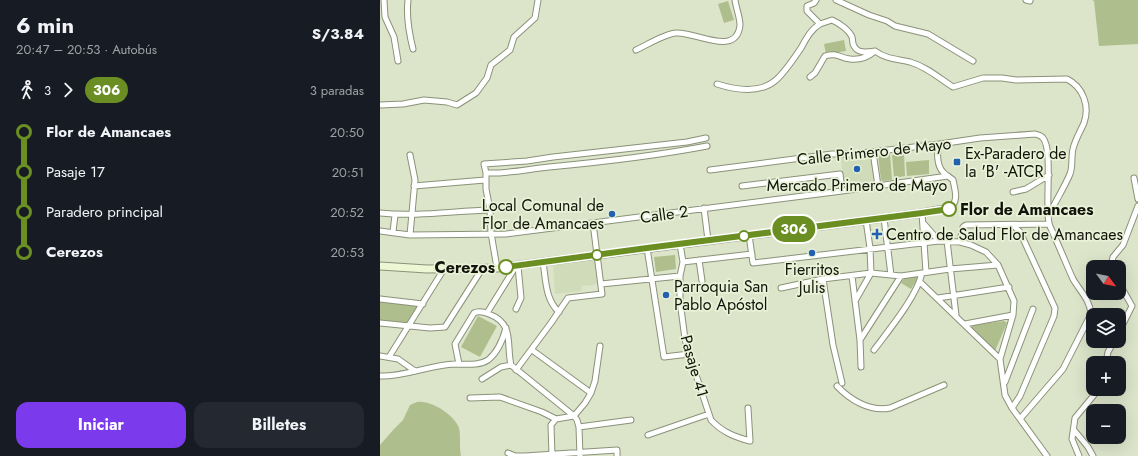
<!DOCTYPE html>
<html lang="es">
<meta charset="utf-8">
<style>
:root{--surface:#171b24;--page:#242831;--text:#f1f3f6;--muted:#9ea1a6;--accent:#7c3aed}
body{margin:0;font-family:Jost,sans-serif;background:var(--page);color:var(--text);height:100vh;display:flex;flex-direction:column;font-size:15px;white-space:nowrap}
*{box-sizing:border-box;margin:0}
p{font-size:13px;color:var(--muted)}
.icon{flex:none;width:22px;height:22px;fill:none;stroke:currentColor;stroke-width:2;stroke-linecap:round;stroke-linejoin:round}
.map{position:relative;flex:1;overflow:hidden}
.drawer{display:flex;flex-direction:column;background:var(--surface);width:380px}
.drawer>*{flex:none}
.badge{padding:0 8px;border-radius:13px;font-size:14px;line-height:26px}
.needle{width:26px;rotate:122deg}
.controls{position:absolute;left:706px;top:260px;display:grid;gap:8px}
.controls a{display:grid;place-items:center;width:40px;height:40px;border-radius:8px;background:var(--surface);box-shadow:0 4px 16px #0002;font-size:20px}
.map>.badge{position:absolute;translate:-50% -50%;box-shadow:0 0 0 2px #fff}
.legs{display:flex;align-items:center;gap:6px;height:44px;padding:0 16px;font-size:13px}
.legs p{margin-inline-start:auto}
.overview{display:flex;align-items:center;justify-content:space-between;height:68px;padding:0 16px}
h1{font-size:22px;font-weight:700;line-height:30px}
.primary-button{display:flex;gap:8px;margin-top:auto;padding:8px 16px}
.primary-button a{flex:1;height:46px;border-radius:12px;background:var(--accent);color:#fff;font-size:16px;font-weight:700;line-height:46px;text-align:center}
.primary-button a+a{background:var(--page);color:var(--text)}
ul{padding:0 16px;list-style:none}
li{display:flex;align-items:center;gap:14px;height:40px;font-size:15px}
li i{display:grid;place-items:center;width:6px;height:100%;margin:0 5px;background:currentColor}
li i::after{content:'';width:10px;height:10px;margin:-5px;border:3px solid;border-radius:50%;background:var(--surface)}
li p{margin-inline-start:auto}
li:first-child i{background:linear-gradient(#0000 50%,currentColor 0)}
li:last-child i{background:linear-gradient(currentColor 50%,#0000 0)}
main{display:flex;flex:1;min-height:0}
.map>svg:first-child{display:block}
.built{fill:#cfdbb9}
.green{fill:#afbe8d}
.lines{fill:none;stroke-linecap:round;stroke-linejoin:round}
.street-casing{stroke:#8a9279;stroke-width:7}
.secondary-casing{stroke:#8a9279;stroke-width:9}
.street{stroke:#fff;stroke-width:5}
.secondary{stroke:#eef7d4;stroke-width:7}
.line-1-casing{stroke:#fff;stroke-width:9}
.line-1{stroke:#6b8e23;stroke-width:6}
.poi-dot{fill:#2360b1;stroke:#e9f2d7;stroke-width:1.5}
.stop-1-dot{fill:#fff;stroke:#6b8e23;stroke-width:2}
.labels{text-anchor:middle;stroke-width:3.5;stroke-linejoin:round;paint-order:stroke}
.street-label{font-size:16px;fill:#12140b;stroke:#e9f2d7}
.poi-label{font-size:16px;fill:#12140b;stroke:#e9f2d7;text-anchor:start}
.stop-label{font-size:16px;font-weight:bold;fill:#12140b;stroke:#e9f2d7;text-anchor:start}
</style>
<main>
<section class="drawer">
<div class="overview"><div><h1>6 min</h1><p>20:47 – 20:53 · Autobús</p></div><b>S/3.84</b></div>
<div class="legs"><svg class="icon" aria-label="walk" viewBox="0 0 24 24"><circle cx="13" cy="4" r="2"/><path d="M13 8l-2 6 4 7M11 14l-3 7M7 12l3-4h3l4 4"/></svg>3<svg class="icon" aria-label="forward" viewBox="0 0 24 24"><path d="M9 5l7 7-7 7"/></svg><b class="badge" style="background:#6b8e23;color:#fff">306</b><p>3 paradas</p></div>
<ul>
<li><i style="color:#6b8e23"></i><b>Flor de Amancaes</b><p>20:50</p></li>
<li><i style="color:#6b8e23"></i><span>Pasaje 17</span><p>20:51</p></li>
<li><i style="color:#6b8e23"></i><span>Paradero principal</span><p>20:52</p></li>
<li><i style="color:#6b8e23"></i><b>Cerezos</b><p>20:53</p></li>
</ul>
<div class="primary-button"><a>Iniciar</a><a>Billetes</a></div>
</section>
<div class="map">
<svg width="758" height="456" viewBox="0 0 758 456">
<rect width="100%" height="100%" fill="#dce5ca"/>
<path class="built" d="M 491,155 L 494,181 L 463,184 L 461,158 Z
M 216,259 L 218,282 L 214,285 L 202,286 L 201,291 L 175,294 L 173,263 Z"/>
<path class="green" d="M 712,0 L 758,0 L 758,44 L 719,46 L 714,1 Z
M 348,1 L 354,20 L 344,23 L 338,4 Z
M 464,40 L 466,51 L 446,54 L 444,44 Z
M 510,153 L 512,180 L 503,181 L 501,180 L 498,155 Z
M 524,154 L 525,176 L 514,178 L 512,155 Z
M 549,160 L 549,174 L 527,176 L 526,162 Z
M 295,255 L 296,269 L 276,272 L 274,257 Z
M 530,275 L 533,276 L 538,278 L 531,289 L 521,283 L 523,280 Z
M 0,301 L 39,306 L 28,324 L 0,321 Z
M 98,316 L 117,326 L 100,357 L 81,347 Z
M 624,321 L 627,323 L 615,351 L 591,328 L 593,325 Z
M 37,402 C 50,399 75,415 79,428 C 81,436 79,447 81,456 L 0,456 L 0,445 L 14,429 L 23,420 L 30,405 Z"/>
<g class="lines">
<defs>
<path id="street" d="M 4,0 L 5,17 L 14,37 L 18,61
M 28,0 C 26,17 29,33 33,49
M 436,0 L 434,3 L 427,6 L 427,11 L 440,24 L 452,20 C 459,23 469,30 472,37 C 473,40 472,43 474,46 C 478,54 488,52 495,51
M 456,0 L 489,15 L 507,21 L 515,26 L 548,34 L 593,61
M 646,0 L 650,1
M 256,50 C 267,45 284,34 296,33 C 314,31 357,58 360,25 C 360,17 356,8 355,0
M 430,77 L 435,73 L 445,56 C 457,52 460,58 470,59 C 479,60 488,57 495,51 C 506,59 517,59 530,62 C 547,67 559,78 573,87 L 603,78 L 622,78 L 636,80 L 687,79 C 703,87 710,106 704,123 C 700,132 695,140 693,149 C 691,157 693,166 690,174 C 684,188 675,202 669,215
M 337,84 C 356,90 380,94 396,80 C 404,73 415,57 421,48 C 426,39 431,29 440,24
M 0,105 L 23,104 L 44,100 L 67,102 L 77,105 L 96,93 L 107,78 L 111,65 L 130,50 L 134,37 L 155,18 L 158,0
M 560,144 C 556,151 557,166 563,172 C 565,175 570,177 573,180 C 575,190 579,201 570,208
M 493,152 L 498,186
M 330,170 L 452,154 L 473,154 L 560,144 L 600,138 L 655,134 C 658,135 661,135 663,138 C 673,149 665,205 669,223 C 670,228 674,234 676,240 C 682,253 687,266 693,279 C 700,291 710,300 711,314 L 683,369 L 640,419
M 106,173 C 127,174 148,169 169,167 C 222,162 275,156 327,146
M 754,178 L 758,199
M 34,186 L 105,180
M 362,186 L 460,174 L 462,191
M 633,192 L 646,189 L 669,175
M 324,208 L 328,240
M 0,213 C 36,217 73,211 110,210
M 542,213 L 546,272
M 504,218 L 511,275
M 544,224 L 559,241
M 0,231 L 30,235 L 126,234 L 462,191 L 568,176
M 13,232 L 15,215
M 30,235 L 35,180 L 30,155
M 369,235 L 373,263 L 559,241 L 580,242 L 591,245 L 606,252 L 618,265 L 634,301 L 633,315 L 620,359 L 625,395 L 632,408 L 667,456
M 567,241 L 576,315
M 580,242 L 583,227 L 586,225 L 669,224
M 300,244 L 303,262 L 300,276 L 300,301 L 305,339 L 309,354 L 331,420 C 342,432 355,437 370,441 L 368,408
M 267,248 L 284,357 L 309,354
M 319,260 L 322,281
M 163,262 C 166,280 165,299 179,312
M 303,262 L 372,254
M 731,267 L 733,257 L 743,245 L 758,206
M 117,268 L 111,233 L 110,210 L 106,189 L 106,173 L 104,164 L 147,161 L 173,157 L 307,142 L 326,138
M 472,276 L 480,340 L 481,367
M 443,279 L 453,345 L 462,383
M 540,282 L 620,359
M 739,283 L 752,306 L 739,332
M 221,284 L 300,276
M 401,288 L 443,279 L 491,273 L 521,276 L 570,269 L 618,265
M 558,298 L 629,287
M 0,299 L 43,304
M 475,301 L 491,273 L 490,248 L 486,220
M 136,309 L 141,298 L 138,266
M 107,313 L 136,266
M 0,323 L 50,328 L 65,327 L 102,269
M 585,324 L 633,315
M 480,340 L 521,276
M 152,350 L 211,393
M 494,350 C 509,330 537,296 542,273
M 0,356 L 18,359 L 35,371
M 9,357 L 64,269
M 726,363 L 728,352 L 734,341
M 79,364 L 75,344 L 94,313 C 98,311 104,312 109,314 C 135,324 126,344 131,365 L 194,416 L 197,420 L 199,427 L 200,456
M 136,370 L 171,323 L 188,298 L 222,294 L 213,223
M 0,376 C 25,377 49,365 75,364 C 86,364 99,366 108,360 C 117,353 123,339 126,328
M 102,379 L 121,367 L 131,365
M 625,382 L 653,309
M 457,386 C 470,400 490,412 510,408 L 564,385
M 90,398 L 120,397 L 162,412 L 176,419 L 194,416 L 205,403 L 211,393 L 215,381 L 220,346
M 632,408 L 640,396 L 674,316 L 675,308 L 640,232 L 633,225
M 199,427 L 251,420
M 694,430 L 708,447 L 713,456
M 268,435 L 329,414
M 128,453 L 135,456 L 145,456 L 237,450 L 237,456
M 172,456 L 171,425 L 176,419
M 699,456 L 692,439 L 695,418 L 719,389"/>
<path id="secondary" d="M 0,266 L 47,269 L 117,268 L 542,213 L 570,208"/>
</defs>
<use href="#street" class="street-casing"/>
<use href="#secondary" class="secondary-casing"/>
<use href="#street" class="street"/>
<use href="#secondary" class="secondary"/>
</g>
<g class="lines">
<defs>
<path id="line-1" d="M 126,267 L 267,248 L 542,213 L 569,209"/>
</defs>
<use href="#line-1" class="line-1-casing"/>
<use href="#line-1" class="line-1"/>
</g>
<g class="poi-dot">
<rect x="573" y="158" width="8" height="8" rx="2"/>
<circle cx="477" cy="169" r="4"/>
<circle cx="232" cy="214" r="4"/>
<path d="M495 228h4v4h4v4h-4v4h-4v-4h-4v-4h4z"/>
<circle cx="432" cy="253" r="4"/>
<circle cx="286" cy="295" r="4"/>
</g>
<g class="stop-1-dot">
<circle cx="569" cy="209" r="7"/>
<circle cx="364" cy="236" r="5"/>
<circle cx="217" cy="255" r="5"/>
<circle cx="126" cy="267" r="7"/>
</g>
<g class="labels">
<g class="street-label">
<text transform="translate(494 151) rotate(-6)" y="6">Calle Primero de Mayo</text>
<text transform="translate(284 214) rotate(-8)" y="6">Calle 2</text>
<text transform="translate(315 366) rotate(74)" y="6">Pasaje 41</text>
</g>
<g class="poi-label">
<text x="585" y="159">Ex-Paradero de<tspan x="585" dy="18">la 'B' -ATCR</tspan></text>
<text x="477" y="191" text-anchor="middle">Mercado Primero de Mayo</text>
<text x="224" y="211" text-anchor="end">Local Comunal de<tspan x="224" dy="18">Flor de Amancaes</tspan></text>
<text x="506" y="240">Centro de Salud Flor de Amancaes</text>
<text x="432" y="275" text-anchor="middle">Fierritos<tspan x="432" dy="18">Julis</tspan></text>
<text x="294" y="292">Parroquia San<tspan x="294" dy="18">Pablo Apóstol</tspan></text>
</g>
<g class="stop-label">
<text x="580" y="215">Flor de Amancaes</text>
<text x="115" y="273" text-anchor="end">Cerezos</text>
</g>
</g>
</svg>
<div class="controls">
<a><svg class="needle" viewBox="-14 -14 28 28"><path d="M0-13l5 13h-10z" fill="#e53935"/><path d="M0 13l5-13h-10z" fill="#9ea1a6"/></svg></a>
<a><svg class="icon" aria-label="layers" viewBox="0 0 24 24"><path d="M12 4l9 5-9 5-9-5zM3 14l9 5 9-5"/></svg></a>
<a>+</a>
<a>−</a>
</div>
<b class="badge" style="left:414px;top:229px;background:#6b8e23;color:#fff">306</b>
</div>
</main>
